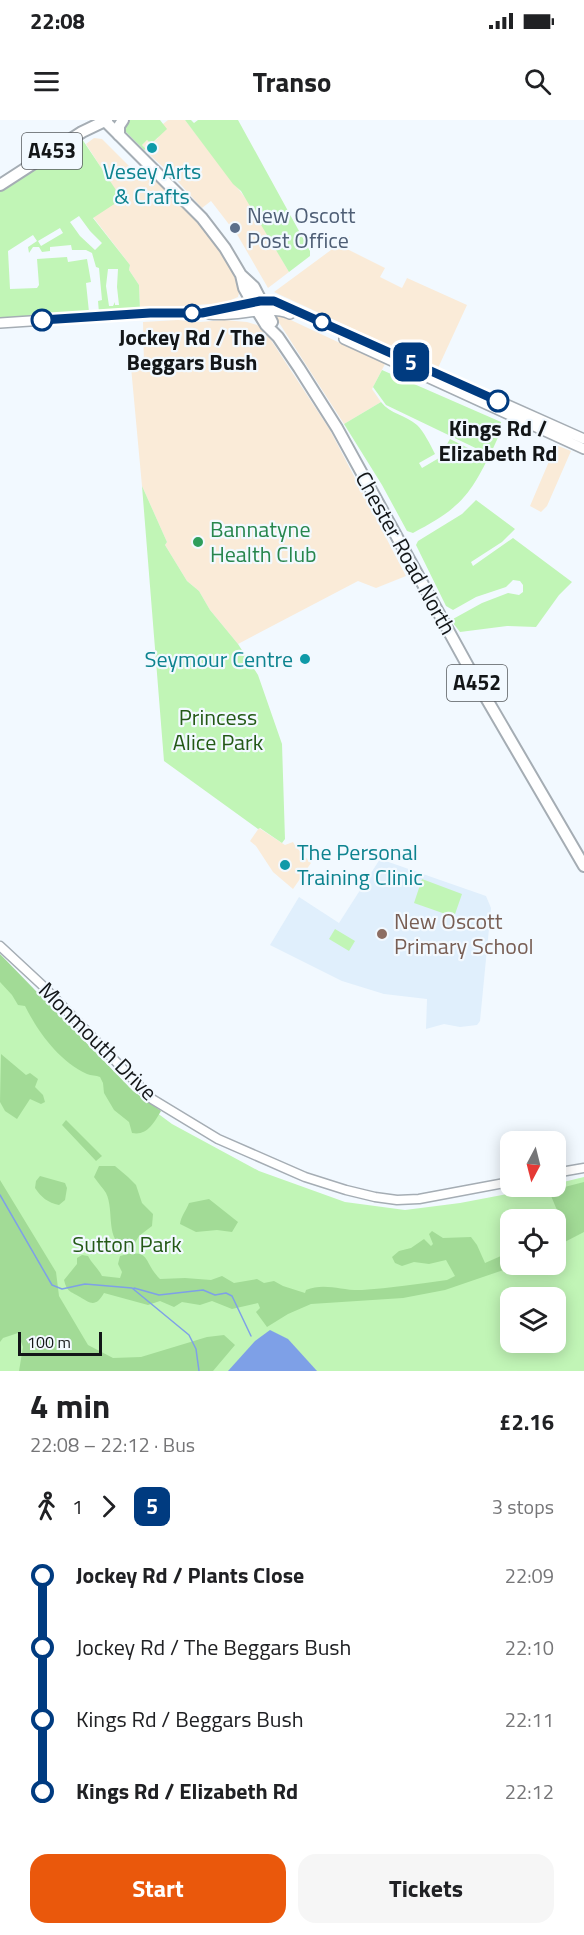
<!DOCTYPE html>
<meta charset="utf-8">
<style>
:root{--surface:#fff;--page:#f6f6f6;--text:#202124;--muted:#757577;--accent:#ea580c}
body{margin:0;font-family:"Titillium Web",sans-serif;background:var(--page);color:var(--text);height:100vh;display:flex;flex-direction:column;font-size:22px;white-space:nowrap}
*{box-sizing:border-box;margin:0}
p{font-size:20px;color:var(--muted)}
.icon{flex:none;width:33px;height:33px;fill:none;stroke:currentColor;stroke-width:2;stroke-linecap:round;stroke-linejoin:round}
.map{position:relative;height:1251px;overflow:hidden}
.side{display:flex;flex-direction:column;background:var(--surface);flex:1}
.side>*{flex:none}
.badge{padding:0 12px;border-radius:9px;font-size:21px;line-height:39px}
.needle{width:39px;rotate:187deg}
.tools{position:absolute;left:500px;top:1011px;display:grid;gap:12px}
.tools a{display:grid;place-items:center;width:66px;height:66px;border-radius:12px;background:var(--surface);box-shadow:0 3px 15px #0003;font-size:30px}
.scale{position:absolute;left:18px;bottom:15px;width:84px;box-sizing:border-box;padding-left:6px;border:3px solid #131618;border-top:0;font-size:16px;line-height:21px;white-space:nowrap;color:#131618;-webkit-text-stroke:4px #f2f9ff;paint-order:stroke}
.map>.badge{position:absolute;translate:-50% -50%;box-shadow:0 0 0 3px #fff}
.legs{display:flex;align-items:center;gap:9px;height:66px;padding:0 30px;font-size:20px}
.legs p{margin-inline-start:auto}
.overview{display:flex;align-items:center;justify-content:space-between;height:102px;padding:0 30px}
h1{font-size:33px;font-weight:700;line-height:45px}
.cta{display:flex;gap:12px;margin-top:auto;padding:12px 30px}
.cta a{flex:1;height:69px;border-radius:18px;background:var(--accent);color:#fff;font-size:24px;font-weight:700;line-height:69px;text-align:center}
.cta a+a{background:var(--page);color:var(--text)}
ul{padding:0 30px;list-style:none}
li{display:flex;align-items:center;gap:21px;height:72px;font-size:22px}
li i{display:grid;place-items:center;width:9px;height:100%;margin:0 8px;background:currentColor}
li i::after{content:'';width:15px;height:15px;margin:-8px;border:4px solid;border-radius:50%;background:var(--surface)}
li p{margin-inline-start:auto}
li:first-child i{background:linear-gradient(#0000 50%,currentColor 0)}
li:last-child i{background:linear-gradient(currentColor 50%,#0000 0)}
.status{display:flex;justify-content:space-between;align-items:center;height:42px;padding:0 30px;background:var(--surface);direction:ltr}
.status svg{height:16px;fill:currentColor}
header{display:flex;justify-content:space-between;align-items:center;height:78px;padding:0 30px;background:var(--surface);font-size:27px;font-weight:700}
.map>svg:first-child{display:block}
.commercial{fill:#faebd8}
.built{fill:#e0effc}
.green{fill:#c1f5b6;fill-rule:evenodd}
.forest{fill:#a2db96}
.water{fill:#7ea0e7}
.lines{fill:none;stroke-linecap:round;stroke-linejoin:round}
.stream{stroke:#7ea0e7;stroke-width:1.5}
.tertiary-casing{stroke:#a5adb4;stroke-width:11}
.secondary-casing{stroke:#a5adb4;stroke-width:12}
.primary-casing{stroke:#a5adb4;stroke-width:14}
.trunk-casing{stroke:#a5adb4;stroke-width:14}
.tertiary{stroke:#fff;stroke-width:8}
.secondary{stroke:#fff;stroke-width:9}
.primary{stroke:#fff;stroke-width:10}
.trunk{stroke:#fff;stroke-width:10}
.line-1-casing{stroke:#fff;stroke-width:14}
.line-1{stroke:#003b80;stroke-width:9}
.culture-dot{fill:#0f9aa8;stroke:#f2f9ff;stroke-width:2}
.service-dot{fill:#5c6f8a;stroke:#f2f9ff;stroke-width:2}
.stop-1-dot{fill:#fff;stroke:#003b80;stroke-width:3}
.leisure-dot{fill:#2e9e5b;stroke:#f2f9ff;stroke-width:2}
.education-dot{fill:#8d6e63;stroke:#f2f9ff;stroke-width:2}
.labels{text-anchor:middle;stroke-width:4.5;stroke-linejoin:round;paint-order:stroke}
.shield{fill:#f2f9ff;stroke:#565a5d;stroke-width:1.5}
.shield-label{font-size:21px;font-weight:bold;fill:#131618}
.culture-label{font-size:22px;fill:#0d838f;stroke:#f2f9ff}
.service-label{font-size:22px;fill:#4e5e75;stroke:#f2f9ff;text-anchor:start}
.stop-label{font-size:22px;font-weight:bold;fill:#131618;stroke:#f2f9ff}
.leisure-label{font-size:22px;fill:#27864d;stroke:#f2f9ff;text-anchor:start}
.street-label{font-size:22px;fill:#131618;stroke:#f2f9ff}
.park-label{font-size:22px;fill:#235916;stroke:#f2f9ff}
.education-label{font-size:22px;fill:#785e54;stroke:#f2f9ff;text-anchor:start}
</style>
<div class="status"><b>22:08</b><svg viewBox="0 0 49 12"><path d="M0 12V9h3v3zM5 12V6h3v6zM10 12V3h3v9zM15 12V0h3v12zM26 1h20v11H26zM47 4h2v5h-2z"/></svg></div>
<header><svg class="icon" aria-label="menu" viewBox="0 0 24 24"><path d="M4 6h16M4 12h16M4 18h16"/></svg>Transo<svg class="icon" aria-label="search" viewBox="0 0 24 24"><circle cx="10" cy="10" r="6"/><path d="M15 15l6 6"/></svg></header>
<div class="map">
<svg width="584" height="1251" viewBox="0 0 584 1251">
<rect width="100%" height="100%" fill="#f2f9ff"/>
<path class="commercial" d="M 168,0 L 185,0 L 250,84 L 289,152 L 268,168 L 238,116 L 211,81 L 202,88 L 171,54 L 144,30 L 146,29 L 142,25 L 147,20 L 151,24 L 158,18 L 163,4 Z
M 94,18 L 102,19 L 131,48 L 134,53 L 144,47 L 207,109 L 224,133 L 240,169 L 238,177 L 224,183 L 140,189 L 139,165 L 129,150 L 130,145 L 93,97 L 121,79 L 86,24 Z
M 350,116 L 345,128 L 385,148 L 380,157 L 402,168 L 407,158 L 467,185 L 438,248 L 274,172 Z
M 278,194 L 385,244 L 372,269 L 381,282 L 344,304 L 276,198 Z
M 178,200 L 200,202 L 224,200 L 247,202 L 257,205 L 267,214 L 330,310 L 406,456 L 376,468 L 358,461 L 238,524 L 210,490 L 199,471 L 187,461 L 165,425 L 167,422 L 142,366 L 131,247 L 144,245 L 143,202 Z
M 556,325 L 571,331 L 547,386 L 541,392 L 530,386 Z
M 259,708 L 285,725 L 293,722 L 296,727 L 311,743 L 293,769 L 273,752 L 256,726 L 250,721 Z"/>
<path class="built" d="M 380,739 L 486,776 L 491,788 L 480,901 L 477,905 L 460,907 L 444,904 L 426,909 L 427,879 L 384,874 L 342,861 L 270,825 L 299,777 L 339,803 Z"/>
<path class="green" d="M 129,0 L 160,0 L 167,9 L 151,24 L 147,20 L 142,25 L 146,29 L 144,30 L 126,12 L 125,5 Z
M 185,0 L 191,0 L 194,3 L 198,0 L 238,0 L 310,131 L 310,136 L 289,152 L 241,71 L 233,64 Z
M 82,19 L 122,79 L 93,98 L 130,145 L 129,150 L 139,165 L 140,189 L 99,193 L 98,181 L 102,180 L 99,148 L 96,147 L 92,133 L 86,130 L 72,130 L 71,125 L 50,127 L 50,131 L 42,132 L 39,127 L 33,127 L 29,133 L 28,127 L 37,121 L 33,115 L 8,131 L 10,169 L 37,168 L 39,165 L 37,139 L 67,137 L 68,142 L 87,139 L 91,162 L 86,163 L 89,192 L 0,199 L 0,70 ZM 79,96 L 90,111 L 102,123 L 95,130 L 80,116 L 70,102 ZM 60,108 L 63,113 L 41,126 L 38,121 ZM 108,149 L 118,149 L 117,167 L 119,185 L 115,185 L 115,182 L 113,186 L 109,186 L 106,166 Z
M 382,250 L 501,302 L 501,311 L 490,335 L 386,285 L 373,267 Z
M 381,282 C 390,294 406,295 417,305 C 424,312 430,324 435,334 L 419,343 L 422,348 L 439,338 L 450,319 L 488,338 C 468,380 454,391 413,413 L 407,411 L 382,365 L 344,304 Z
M 142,366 L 167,422 L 165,425 L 187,461 L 199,471 L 210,490 L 238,524 L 258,555 L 282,624 L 285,719 L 282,723 L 260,708 L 258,709 L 164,641 Z
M 476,380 L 515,409 L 502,422 L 471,442 L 473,446 L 513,418 L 572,462 L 559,475 L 536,507 L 507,506 L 460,512 L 453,503 L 453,499 L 482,483 L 508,473 L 519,475 L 523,472 L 523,465 L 520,461 L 513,460 L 506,467 L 476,477 L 453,490 L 446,486 L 416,425 L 418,421 L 462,394 Z
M 422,759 L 462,774 L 454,797 L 414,783 Z
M 335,809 L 355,821 L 349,831 L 329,819 Z
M 0,838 L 122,967 L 172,1004 L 259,1051 L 345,1082 L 405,1090 L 460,1083 L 544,1067 L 555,1066 L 555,1064 L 584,1057 L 584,1251 L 0,1251 ZM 510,1100 L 555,1100 L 555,1144 L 510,1144 ZM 510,1178 L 555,1178 L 555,1222 L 510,1222 Z"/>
<path class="forest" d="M 0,834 L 133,971 L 161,991 C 154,1003 147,1016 132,1013 L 129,1002 L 114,990 L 104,973 L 103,963 L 100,957 C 96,955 91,956 87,954 C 59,941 38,912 25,886 L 18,885 L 12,875 L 0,862 Z
M 1,934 L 26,955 L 30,953 L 38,959 L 35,967 L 43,975 L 45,982 L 41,984 L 30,979 L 17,999 L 5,991 L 0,982 Z
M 66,1000 L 102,1036 L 96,1041 L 62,1005 Z
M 99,1046 L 115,1046 L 128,1057 L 136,1065 L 142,1083 L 153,1094 L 152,1106 L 139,1116 L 133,1126 L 127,1129 C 104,1121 115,1091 106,1073 C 103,1068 98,1063 94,1057 Z
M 40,1056 L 65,1063 L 67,1068 L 65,1080 L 59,1085 C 48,1083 41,1077 35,1068 L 36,1061 Z
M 0,1060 L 56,1152 L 59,1176 L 88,1225 L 113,1238 L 141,1237 L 207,1217 L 224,1215 L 235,1225 L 213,1251 L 19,1251 L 23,1227 L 18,1213 L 3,1218 L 0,1222 Z
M 584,1062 L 584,1112 L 555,1127 L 555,1112 L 564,1107 L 549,1071 Z
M 209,1079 L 238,1102 L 232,1112 L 217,1110 L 196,1112 L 180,1104 C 181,1096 186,1091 189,1083 Z
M 432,1111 L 443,1118 L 471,1117 L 477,1125 L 485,1143 L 510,1132 L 510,1144 L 518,1145 L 445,1170 L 403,1178 L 311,1184 L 288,1194 L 267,1207 L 256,1192 L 260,1188 L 258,1183 L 232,1189 L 212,1181 L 200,1185 L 182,1182 L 174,1187 L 160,1181 L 148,1185 L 104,1173 C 96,1187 91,1184 80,1177 C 70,1171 67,1172 64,1160 L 77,1144 L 77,1138 L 82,1135 L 88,1136 C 92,1144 98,1148 102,1156 L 120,1158 L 122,1152 L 118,1144 L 120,1136 C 152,1128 142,1141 160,1159 L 185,1158 L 211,1160 L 222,1156 L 234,1163 L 257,1159 L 264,1163 L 274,1161 L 283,1166 L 305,1173 L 306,1170 C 325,1162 342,1171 362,1170 C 390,1168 418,1164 447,1160 L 455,1156 L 446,1140 L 429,1144 L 414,1142 L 402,1146 L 395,1143 L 392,1137 L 399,1131 L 411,1128 L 424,1119 L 431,1126 L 433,1124 L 429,1114 Z"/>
<path class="water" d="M 270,1210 L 288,1219 L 317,1251 L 228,1251 L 255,1221 Z"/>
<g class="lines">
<path class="stream" d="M 0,1075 L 52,1165 L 62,1169 L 85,1164 L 132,1168 L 189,1215 L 196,1229 L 199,1251
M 134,1168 L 159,1175 L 203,1170 L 215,1175 L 226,1173 L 232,1176 L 251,1216"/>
<defs>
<path id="tertiary" d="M 0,826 L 42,865 L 152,979 L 218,1019 L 305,1057 L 346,1070 L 375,1077 L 397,1080 L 419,1079 L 510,1062
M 555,1053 L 584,1048"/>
<path id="secondary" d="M 209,194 C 236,198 267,184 290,194
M 0,203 L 150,193 L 202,193 L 260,181 L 274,181 L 584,319
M 344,219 L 584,329"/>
<path id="primary" d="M 119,15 L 119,6 L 123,0
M 0,65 L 82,12 L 107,0"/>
<path id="trunk" d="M 104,0 L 202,98 L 225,128 L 241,155 L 244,168 L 253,184 L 266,205 L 278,217 L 299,248 L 337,308 L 475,559 L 584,746
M 241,155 L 254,167 L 272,202"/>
</defs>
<use href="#tertiary" class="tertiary-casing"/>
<use href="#secondary" class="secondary-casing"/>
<use href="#primary" class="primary-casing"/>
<use href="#trunk" class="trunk-casing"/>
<use href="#tertiary" class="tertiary"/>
<use href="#secondary" class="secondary"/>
<use href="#primary" class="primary"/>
<use href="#trunk" class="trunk"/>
</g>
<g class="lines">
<defs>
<path id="line-1" d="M 42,200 L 150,193 L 202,193 L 260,181 L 274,181 L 498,281"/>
</defs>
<use href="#line-1" class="line-1-casing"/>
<use href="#line-1" class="line-1"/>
</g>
<g class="culture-dot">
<circle cx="152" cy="28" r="6"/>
<circle cx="305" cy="539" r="6"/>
<circle cx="285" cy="745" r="6"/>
</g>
<circle class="service-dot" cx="235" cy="108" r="6"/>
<g class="stop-1-dot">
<circle cx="192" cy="193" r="8"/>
<circle cx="42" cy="200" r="10"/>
<circle cx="322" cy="202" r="8"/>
<circle cx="498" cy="281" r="10"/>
</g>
<circle class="leisure-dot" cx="198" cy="422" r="6"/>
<circle class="education-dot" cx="382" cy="814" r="6"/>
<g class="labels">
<g class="shield">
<rect x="22" y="13" width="60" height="36" rx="4.5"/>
<rect x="447" y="545" width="60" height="36" rx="4.5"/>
</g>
<g class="shield-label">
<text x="52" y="38">A453</text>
<text x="477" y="570">A452</text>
</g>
<g class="culture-label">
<text x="152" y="59">Vesey Arts<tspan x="152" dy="25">&amp; Crafts</tspan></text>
<text x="293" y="547" text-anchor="end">Seymour Centre</text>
<text x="297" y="740" text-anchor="start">The Personal<tspan x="297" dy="25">Training Clinic</tspan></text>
</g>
<g class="service-label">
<text x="247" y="103">New Oscott<tspan x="247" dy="25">Post Office</tspan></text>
</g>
<g class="stop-label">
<text x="192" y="225">Jockey Rd / The<tspan x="192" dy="25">Beggars Bush</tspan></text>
<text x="498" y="316">Kings Rd /<tspan x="498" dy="25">Elizabeth Rd</tspan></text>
</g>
<g class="leisure-label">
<text x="210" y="417">Bannatyne<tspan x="210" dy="25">Health Club</tspan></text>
</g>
<g class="street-label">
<text transform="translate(406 433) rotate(61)" y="8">Chester Road North</text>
<text transform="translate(98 921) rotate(45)" y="8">Monmouth Drive</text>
</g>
<g class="park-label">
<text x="218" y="605">Princess<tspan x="218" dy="25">Alice Park</tspan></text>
<text x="127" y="1132">Sutton Park</text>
</g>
<g class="education-label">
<text x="394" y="809">New Oscott<tspan x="394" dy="25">Primary School</tspan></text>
</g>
</g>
</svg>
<div class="tools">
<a><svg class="needle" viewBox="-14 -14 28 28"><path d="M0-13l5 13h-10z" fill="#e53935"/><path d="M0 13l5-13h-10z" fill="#757577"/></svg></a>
<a><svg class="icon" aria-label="locate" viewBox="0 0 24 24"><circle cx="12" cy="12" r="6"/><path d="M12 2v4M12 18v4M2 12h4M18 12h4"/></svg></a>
<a><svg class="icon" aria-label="layers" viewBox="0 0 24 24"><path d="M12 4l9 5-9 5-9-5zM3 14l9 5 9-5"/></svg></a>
</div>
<div class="scale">100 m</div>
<b class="badge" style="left:411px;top:242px;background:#003b80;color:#fff">5</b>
</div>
<section class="side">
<div class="overview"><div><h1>4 min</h1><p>22:08 – 22:12 · Bus</p></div><b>£2.16</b></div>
<div class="legs"><svg class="icon" aria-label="walk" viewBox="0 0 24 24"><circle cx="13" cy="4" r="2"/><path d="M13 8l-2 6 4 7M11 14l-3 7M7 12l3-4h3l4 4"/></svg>1<svg class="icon" aria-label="forward" viewBox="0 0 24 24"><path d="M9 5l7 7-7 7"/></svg><b class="badge" style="background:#003b80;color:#fff">5</b><p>3 stops</p></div>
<ul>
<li><i style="color:#003b80"></i><b>Jockey Rd / Plants Close</b><p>22:09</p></li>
<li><i style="color:#003b80"></i><span>Jockey Rd / The Beggars Bush</span><p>22:10</p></li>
<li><i style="color:#003b80"></i><span>Kings Rd / Beggars Bush</span><p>22:11</p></li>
<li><i style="color:#003b80"></i><b>Kings Rd / Elizabeth Rd</b><p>22:12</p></li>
</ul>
<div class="cta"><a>Start</a><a>Tickets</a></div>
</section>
